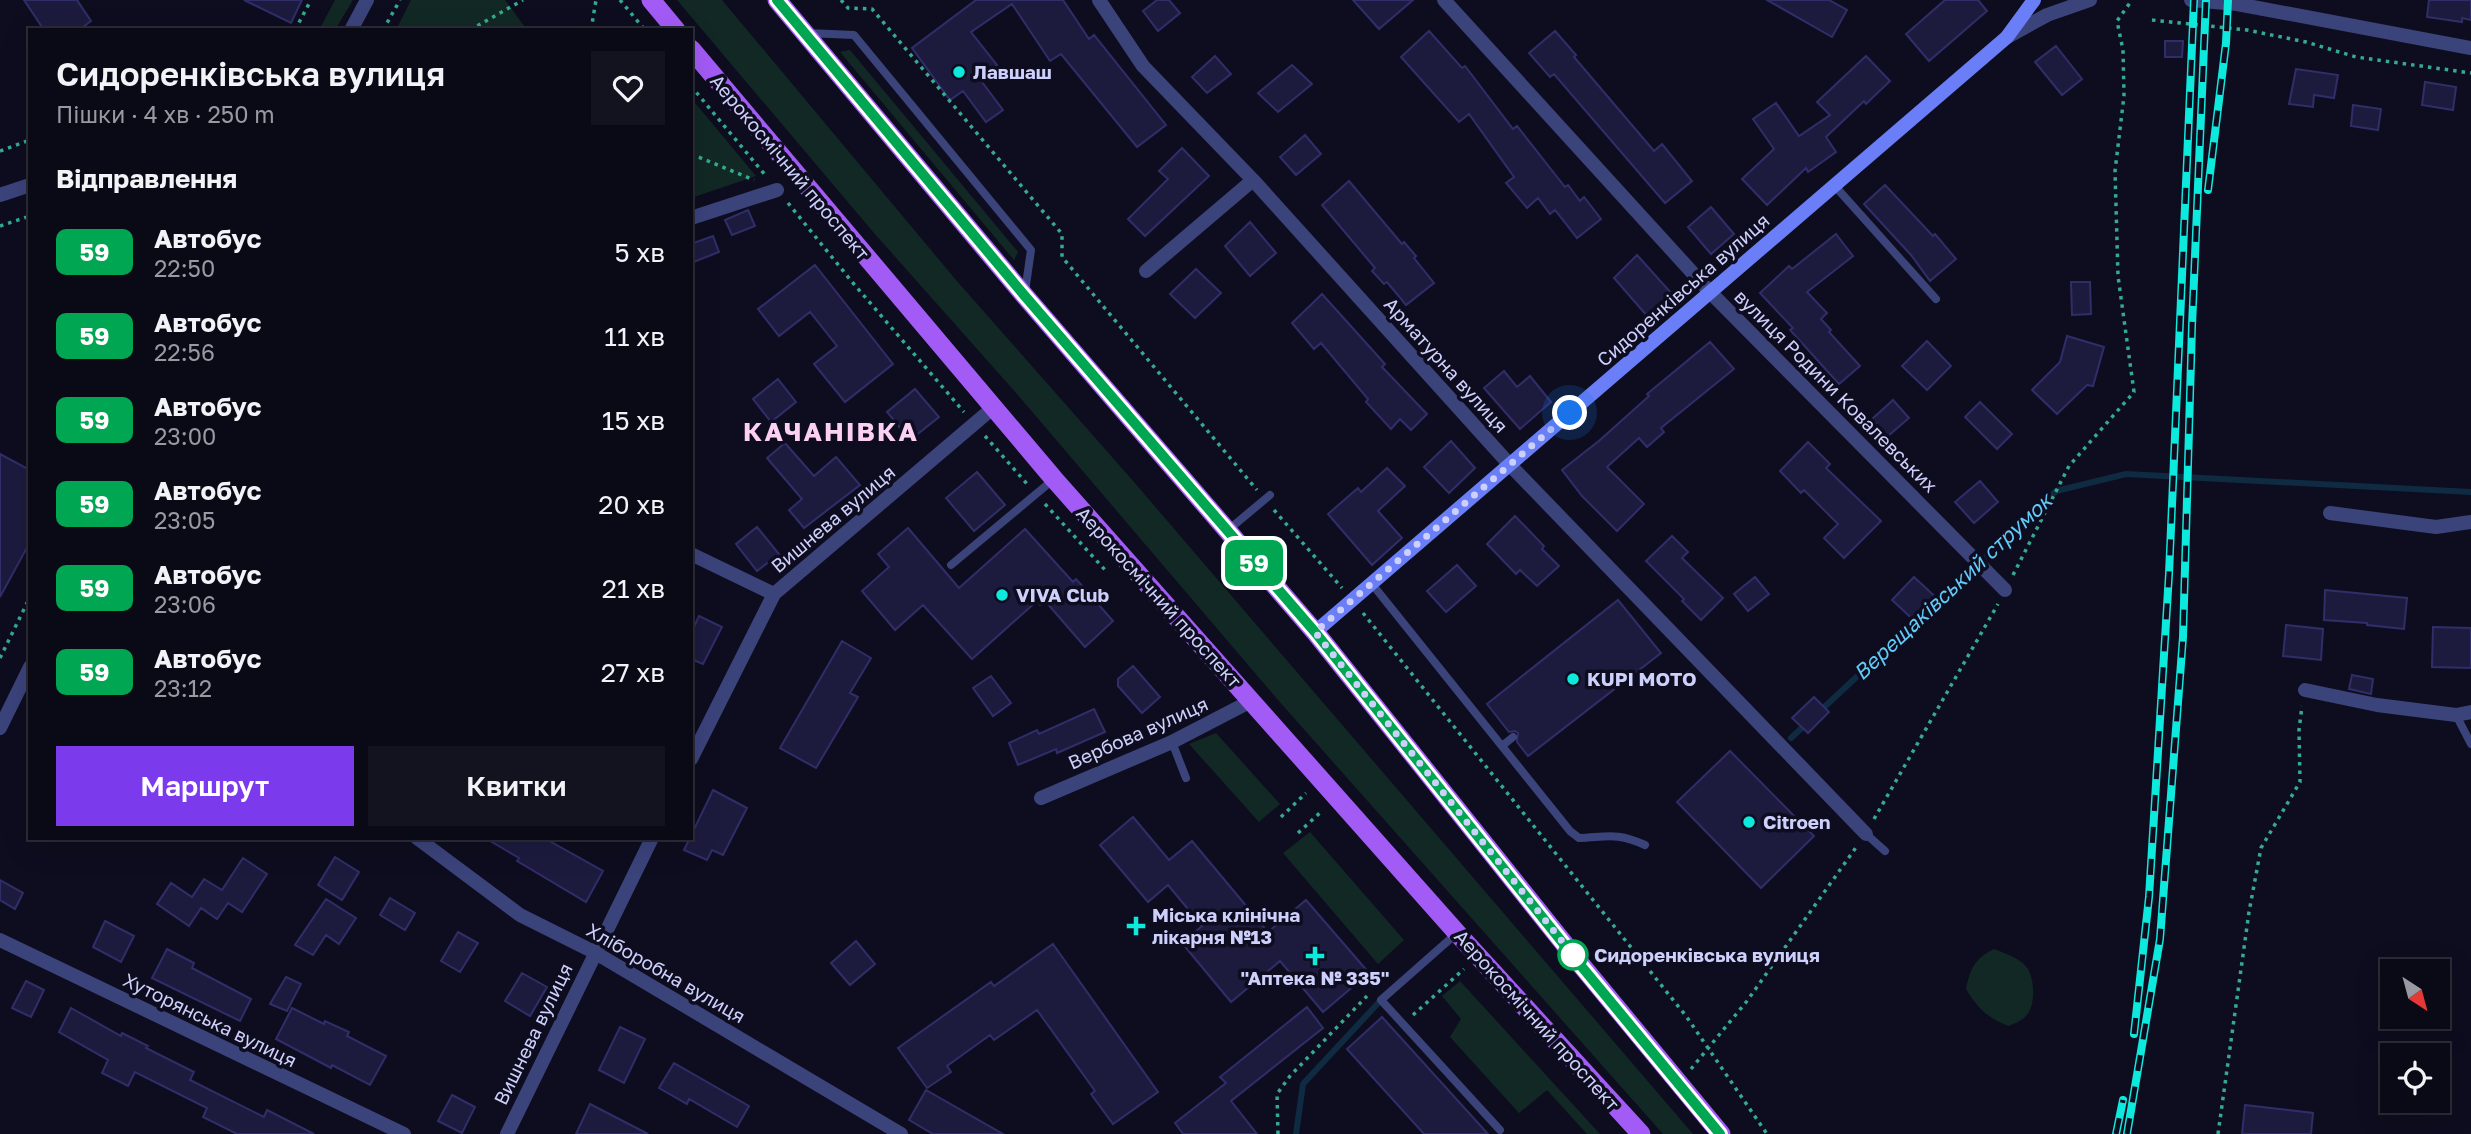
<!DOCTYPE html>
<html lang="uk">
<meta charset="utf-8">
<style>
:root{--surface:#0a0a17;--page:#131320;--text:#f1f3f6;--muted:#999aa1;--line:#2a2b36;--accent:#7c3aed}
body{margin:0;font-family:"Golos Text",sans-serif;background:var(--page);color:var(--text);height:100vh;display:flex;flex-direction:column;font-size:26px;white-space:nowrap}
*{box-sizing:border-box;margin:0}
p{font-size:23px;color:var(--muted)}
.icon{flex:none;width:38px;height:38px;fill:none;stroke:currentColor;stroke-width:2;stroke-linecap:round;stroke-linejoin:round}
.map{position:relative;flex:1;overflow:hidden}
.panel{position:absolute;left:28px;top:28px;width:665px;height:812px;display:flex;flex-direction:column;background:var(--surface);border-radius:0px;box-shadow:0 7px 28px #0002,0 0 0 2px var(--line)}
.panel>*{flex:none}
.badge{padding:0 14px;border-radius:10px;font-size:24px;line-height:46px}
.needle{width:46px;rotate:144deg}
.fabs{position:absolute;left:2380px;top:959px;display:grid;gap:14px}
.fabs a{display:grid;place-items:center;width:70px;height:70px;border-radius:0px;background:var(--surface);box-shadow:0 7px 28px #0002,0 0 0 2px var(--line);font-size:35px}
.you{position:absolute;width:35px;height:35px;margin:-18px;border:5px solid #fff;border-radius:50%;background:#1a73e8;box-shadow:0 0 0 10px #1a73e833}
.map>.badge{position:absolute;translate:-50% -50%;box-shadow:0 0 0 4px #fff}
h2{padding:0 28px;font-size:26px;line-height:63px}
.round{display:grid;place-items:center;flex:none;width:74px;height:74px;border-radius:0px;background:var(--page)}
.overview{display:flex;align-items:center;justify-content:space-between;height:119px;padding:0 28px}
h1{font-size:33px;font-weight:600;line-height:52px}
.action{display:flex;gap:14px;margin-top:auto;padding:14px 28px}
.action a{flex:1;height:80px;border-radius:0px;background:var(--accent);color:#fff;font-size:28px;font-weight:600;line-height:80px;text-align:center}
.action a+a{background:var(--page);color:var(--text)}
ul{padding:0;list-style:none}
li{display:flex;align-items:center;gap:21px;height:84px;padding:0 28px}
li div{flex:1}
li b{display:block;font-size:26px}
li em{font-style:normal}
li .badge{min-width:77px;font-weight:700;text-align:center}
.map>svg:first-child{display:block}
.green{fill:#112824}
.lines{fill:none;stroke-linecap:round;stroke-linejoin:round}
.stream{stroke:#0f2b42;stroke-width:6}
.building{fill:#1c1b3e;stroke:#302e69;stroke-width:2}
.path{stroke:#34aa90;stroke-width:3.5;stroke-dasharray:3.5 5;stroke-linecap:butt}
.service{stroke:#3b437b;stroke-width:8}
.minor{stroke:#3b437b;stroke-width:14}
.tertiary{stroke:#3b437b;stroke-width:14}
.secondary{stroke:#6a7ef7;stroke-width:14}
.primary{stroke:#a35bf6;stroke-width:19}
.rail-casing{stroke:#0de9dc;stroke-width:8}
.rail{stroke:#0e0d1f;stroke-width:5;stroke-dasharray:16;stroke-linecap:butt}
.line-casing{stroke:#fff;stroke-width:16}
.line{stroke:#00a651;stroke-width:10}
.walk{stroke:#ced0fc;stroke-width:7;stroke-dasharray:0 12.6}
.poi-dot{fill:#0de9dc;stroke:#0e0d1f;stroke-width:2.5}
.stop-dot{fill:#fff;stroke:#00a651;stroke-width:3.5}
.labels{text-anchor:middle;stroke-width:7;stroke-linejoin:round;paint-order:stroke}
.poi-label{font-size:19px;font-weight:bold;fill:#ced0fc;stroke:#0e0d1f;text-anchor:start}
.street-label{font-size:19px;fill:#ced0fc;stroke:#0e0d1f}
.stop-label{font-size:19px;font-weight:bold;fill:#ced0fc;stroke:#0e0d1f;text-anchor:start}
.water-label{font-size:21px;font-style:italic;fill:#62caf6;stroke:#0e0d1f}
.district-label{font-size:26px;font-weight:bold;letter-spacing:2px;fill:#fcd0f3;stroke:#0e0d1f}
</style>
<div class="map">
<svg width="2471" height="1134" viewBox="0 0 2471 1134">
<rect width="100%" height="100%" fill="#0e0d1f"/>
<path class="green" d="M 335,0 L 353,0 L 335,30 L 319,30 Z
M 411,0 L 505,0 L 527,30 L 396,30 Z
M 677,0 L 722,0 L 956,280 L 1134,482 L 1693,1134 L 1663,1134 L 1278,700 L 1017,394 L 874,233 Z
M 850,50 L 1018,252 L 1014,260 L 840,52 Z
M 691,98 L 756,176 L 691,198 Z
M 1216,733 L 1280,804 L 1259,822 L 1189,744 Z
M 1310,832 L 1404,940 L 1378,964 L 1283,853 Z
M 1994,949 C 2006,954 2021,958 2028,969 C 2035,981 2036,1009 2024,1018 C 2020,1021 2014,1024 2009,1026 C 1989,1019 1977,1008 1966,989 C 1970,969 1975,958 1994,949 Z
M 1460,981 L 1600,1134 L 1587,1134 L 1547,1090 L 1519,1113 L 1450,1037 L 1461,1019 L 1442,996 Z"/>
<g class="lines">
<path class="stream" d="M 1933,606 L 2056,491 L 2126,474 L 2471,492
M 1820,711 L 1920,618
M 1791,738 L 1807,723
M 1296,1134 L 1303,1084 L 1381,1000"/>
</g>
<path class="building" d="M 24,0 L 77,0 L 91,21 L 79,30 L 44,30 Z
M 244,0 L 302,0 L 291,23 Z
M 976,0 L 1063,0 L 1089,39 L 1094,35 L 1166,125 L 1137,147 L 1061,54 L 1050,61 L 1012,4 L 971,32 L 997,65 L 979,78 L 1003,110 L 986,122 L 963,91 L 950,100 L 912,48 Z
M 1157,0 L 1169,0 L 1180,13 L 1158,31 L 1143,11 Z
M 1353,0 L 1413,0 L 1379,29 Z
M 1767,0 L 1829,0 L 1847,10 L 1832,37 Z
M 1945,0 L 1978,0 L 1987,11 L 1929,61 L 1906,34 Z
M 2429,0 L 2471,0 L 2471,20 L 2462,18 L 2462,22 L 2427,17 Z
M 1429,31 L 1462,68 L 1465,66 L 1513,129 L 1517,126 L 1565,187 L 1568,185 L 1580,201 L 1584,197 L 1601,219 L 1577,238 L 1555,210 L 1550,214 L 1538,198 L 1527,208 L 1506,183 L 1514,177 L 1469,114 L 1459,122 L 1401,57 Z
M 1555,31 L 1576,55 L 1574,57 L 1654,151 L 1662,144 L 1692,181 L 1665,203 L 1554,74 L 1550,77 L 1529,53 Z
M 2165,41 L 2183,41 L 2182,57 L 2165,57 Z
M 2056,46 L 2082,79 L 2062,95 L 2035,62 Z
M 1215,56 L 1231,74 L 1207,93 L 1192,77 Z
M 1866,56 L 1890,81 L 1866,104 L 1864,101 L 1826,137 L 1836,152 L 1808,172 L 1806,168 L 1767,205 L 1742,179 L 1774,149 L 1753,119 L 1776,103 L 1799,136 L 1830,115 L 1817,102 Z
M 1292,65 L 1312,84 L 1278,112 L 1258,93 Z
M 2296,69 L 2338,75 L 2334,98 L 2314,95 L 2313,107 L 2289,104 Z
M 2425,82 L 2456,87 L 2453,110 L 2422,105 Z
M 2353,105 L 2381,109 L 2378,130 L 2351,126 Z
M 1305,135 L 1321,154 L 1296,175 L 1280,157 Z
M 1182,148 L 1209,176 L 1145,236 L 1128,219 L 1168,179 L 1159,171 Z
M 1349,181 L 1402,244 L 1404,242 L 1416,256 L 1414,258 L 1434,283 L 1406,305 L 1387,282 L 1384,284 L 1372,271 L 1375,268 L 1322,205 Z
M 1885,185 L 1933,236 L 1935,234 L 1956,259 L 1930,281 L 1911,255 L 1864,204 Z
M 1711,207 L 1734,234 L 1711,254 L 1688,227 Z
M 748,210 L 755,226 L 732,235 L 725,220 Z
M 1250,222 L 1276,253 L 1250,276 L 1225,246 Z
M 1836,234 L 1853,256 L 1807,292 L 1827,313 L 1821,319 L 1831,330 L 1829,332 L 1860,366 L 1839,384 L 1790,330 L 1793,328 L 1760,293 L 1789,266 L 1792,269 Z
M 713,236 L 719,252 L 691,263 L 691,244 Z
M 1637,255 L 1672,294 L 1648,317 L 1614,278 Z
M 815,265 L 893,364 L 845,402 L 814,364 L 837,346 L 810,312 L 779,336 L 758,309 Z
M 1196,269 L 1221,293 L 1195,318 L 1170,294 Z
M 2071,282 L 2090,282 L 2091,314 L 2072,315 Z
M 1322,294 L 1385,364 L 1382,367 L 1427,414 L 1411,430 L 1400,419 L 1391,429 L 1366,402 L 1368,399 L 1321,343 L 1314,349 L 1292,323 Z
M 2067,336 L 2104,347 L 2093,386 L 2087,385 L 2057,414 L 2032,390 L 2060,362 Z
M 1927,341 L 1951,366 L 1927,390 L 1902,366 Z
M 1710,342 L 1734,369 L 1661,428 L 1664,432 L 1647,447 L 1639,438 L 1607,467 L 1644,504 L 1617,531 L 1582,496 L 1562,470 L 1600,440 L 1649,396 L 1647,394 Z
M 1504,371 L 1517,387 L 1530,376 L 1551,402 L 1520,429 L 1484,388 Z
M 778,379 L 796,402 L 771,422 L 753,399 Z
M 915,389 L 939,417 L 910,440 L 887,412 Z
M 1893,400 L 1909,418 L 1888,436 L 1872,419 Z
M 1980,402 L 2012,434 L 1997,449 L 1965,417 Z
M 1451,441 L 1475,468 L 1449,493 L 1424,467 Z
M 1808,442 L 1830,464 L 1826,468 L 1881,521 L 1844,558 L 1824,538 L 1838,524 L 1804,490 L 1801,493 L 1780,471 Z
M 785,443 L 814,476 L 836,457 L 860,485 L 804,528 L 789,510 L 802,499 L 767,458 Z
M 0,454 L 30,470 L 30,542 L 0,597 Z
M 1387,468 L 1405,486 L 1378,511 L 1402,538 L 1372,565 L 1328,514 L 1358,488 L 1361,492 Z
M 977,472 L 1005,505 L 974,531 L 946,498 Z
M 1980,481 L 1998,502 L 1974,523 L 1955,502 Z
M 1515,516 L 1544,546 L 1542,549 L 1559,566 L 1537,586 L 1520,570 L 1516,574 L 1487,544 Z
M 757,527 L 779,554 L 757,571 L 736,544 Z
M 908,528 L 959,588 L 1025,529 L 1073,582 L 1076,579 L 1113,621 L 1085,647 L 1046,602 L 1040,605 L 1037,601 L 972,659 L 923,605 L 895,630 L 862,591 L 889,567 L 878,554 Z
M 1672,536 L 1688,552 L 1682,558 L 1723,598 L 1701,620 L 1682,601 L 1684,599 L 1646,561 Z
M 1457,565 L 1476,586 L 1446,612 L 1427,591 Z
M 1755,577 L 1769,594 L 1748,611 L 1734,594 Z
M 1914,577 L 1942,603 L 1920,626 L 1892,600 Z
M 2325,590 L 2407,598 L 2404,629 L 2367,625 L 2367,623 L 2324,620 Z
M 1618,600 L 1661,653 L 1528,756 L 1517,742 L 1518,733 L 1515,731 L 1509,732 L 1487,704 Z
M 699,616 L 722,627 L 703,664 L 691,659 L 691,633 Z
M 2286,625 L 2323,629 L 2321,660 L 2283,656 Z
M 2433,627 L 2471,628 L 2471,668 L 2432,667 Z
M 842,641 L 871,658 L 850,693 L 858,697 L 816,768 L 780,748 Z
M 1133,666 L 1160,697 L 1142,713 L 1118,686 L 1118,679 Z
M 2352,675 L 2373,679 L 2371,694 L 2349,689 Z
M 991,676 L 1011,703 L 993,716 L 973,688 Z
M 1814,697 L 1829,712 L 1808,733 L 1792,718 Z
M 1094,709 L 1105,732 L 1057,753 L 1056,749 L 1018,765 L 1009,743 L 1037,730 L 1039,734 Z
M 1730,751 L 1814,836 L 1761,888 L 1677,802 Z
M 713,790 L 747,808 L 723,855 L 712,850 L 707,860 L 684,850 Z
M 1133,817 L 1169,860 L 1192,841 L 1268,932 L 1306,900 L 1369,973 L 1323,1012 L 1280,961 L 1231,1002 L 1182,943 L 1202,926 L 1168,885 L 1148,902 L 1100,845 Z
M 485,838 L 544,838 L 603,871 L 586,902 L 517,861 L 519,858 Z
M 335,857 L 359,872 L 342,900 L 318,885 Z
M 243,858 L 267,874 L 242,912 L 228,903 L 217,919 L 201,908 L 189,926 L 157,904 L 171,883 L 192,897 L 204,879 L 222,890 Z
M 0,880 L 23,893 L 15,909 L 0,900 Z
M 390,898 L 415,913 L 405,930 L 380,915 Z
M 326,899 L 356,918 L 339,944 L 326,935 L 313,955 L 295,945 Z
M 105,921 L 134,936 L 121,962 L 93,947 Z
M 458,932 L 478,943 L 460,972 L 441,961 Z
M 856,941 L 875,964 L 850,985 L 831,963 Z
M 1053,944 L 1158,1092 L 1113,1124 L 1091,1094 L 1095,1091 L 1037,1010 L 994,1040 L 990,1035 L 947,1066 L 951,1072 L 927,1088 L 898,1048 L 991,982 L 994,986 Z
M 167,949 L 194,963 L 192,968 L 251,999 L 240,1021 L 152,978 Z
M 522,973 L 547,987 L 530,1016 L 505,1001 Z
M 286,977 L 301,984 L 287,1011 L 270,1004 Z
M 26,981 L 44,990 L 31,1017 L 12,1008 Z
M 1307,1007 L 1323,1028 L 1231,1101 L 1257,1134 L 1183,1134 L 1175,1123 L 1226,1083 L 1220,1077 Z
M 71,1008 L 121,1036 L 122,1033 L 148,1046 L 146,1048 L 194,1072 L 190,1080 L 264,1117 L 267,1110 L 314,1134 L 237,1134 L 203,1117 L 207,1108 L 135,1072 L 128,1086 L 102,1073 L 108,1060 L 59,1032 Z
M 292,1008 L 324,1024 L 325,1021 L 349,1032 L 347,1036 L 386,1056 L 370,1085 L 332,1065 L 331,1068 L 276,1039 Z
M 1382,1017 L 1488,1134 L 1424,1134 L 1347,1049 Z
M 620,1027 L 645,1039 L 624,1083 L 599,1070 Z
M 674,1063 L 749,1106 L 737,1127 L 689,1099 L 687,1104 L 659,1088 Z
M 926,1090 L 1003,1134 L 933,1134 L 909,1120 Z
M 452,1095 L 475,1107 L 462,1133 L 438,1121 Z
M 590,1104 L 648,1134 L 576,1134 Z
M 2245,1105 L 2313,1113 L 2311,1134 L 2242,1134 Z"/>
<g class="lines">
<path class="path" d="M 620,0 L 645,30
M 841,0 L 848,8 L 872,9 L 1062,234 L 1062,257 L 1257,490
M 2152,20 L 2247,30 L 2306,42 L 2356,57 L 2471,73
M 295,30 L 311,0
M 383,30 L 400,0
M 470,30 L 523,0
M 591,30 L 596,0
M 691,86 L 766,176
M 0,151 L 30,140
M 691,154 L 754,180
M 788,203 L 853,283 L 964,412
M 0,226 L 30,216
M 985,436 L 1028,485
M 1045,504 L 1106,571
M 1274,510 L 1342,588
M 2013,575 L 2069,466 L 2134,392 L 2118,276 L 2115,171 L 2124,96 L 2123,50 L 2117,21 L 2132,0
M 1363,613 L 1686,1016 L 1767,1134
M 0,658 L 30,597
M 1281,817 L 1306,793
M 1874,819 L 1998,604
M 1298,833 L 1323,810
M 1382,981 L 1380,978 L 1385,973 L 1388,977
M 1413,1015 L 1464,969
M 1691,1069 L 1747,1001 L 1857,846
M 1278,1134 L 1277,1094 L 1290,1076 L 1367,996
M 2218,1134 L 2249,912 L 2261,848 L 2300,782 L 2299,730 L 2302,706"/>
<path class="service" d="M 807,33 L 854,35 L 1031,250 L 1025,292
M 1834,185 L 1936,299
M 1227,531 L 1270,495
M 951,565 L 1054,479
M 1372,584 L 1570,831 L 1579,838 C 1607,837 1617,832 1645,845
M 2456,715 L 2471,744
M 1172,742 L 1186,778
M 1502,746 L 1513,737
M 1866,834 L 1885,851
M 1457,933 L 1381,1000 L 1500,1130"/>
<path class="minor" d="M 1099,0 L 1143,66 L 1253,180 L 1510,465 L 1866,834
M 1444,0 L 1710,292 L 2005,590
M 2191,0 L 2237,4 L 2471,48
M 2007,37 L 2047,15 L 2090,0
M 691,218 L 777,190
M 1146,271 L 1253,180
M 2330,513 L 2436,527 L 2471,522
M 691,554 L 774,594
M 2305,690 L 2377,705 L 2456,715 L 2471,712
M 691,759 L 774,594 L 994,407
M 1041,798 L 1172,742 L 1251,701
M 417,838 L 520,915 L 594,952 L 901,1134
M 0,940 L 404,1134
M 507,1134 L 652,838"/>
<path class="tertiary" d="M 351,30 L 367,0
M 0,195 L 30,185
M 0,728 L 30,667"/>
<path class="secondary" d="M 1315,632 L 2007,37 L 2034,0"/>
<path class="primary" d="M 651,0 L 676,30
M 777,0 L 1024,295 L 1315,632 L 1582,966 L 1721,1134
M 691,49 L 1054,479 L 1457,933 L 1641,1134"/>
<defs>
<path id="rail" d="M 2208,190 L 2226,43 L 2228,0
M 2134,1034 L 2149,897 L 2169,574 L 2194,0
M 2116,1134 L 2123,1100
M 2127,1134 L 2160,939 L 2183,637 L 2192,326 L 2206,0"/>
</defs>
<use href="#rail" class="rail-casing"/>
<use href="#rail" class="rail"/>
</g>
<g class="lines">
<defs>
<path id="line" d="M 777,0 L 1024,295 L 1315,632 L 1582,967 L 1720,1134"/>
</defs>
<use href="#line" class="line-casing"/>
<use href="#line" class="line"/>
<path class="walk" d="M 1570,413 L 1315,632 L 1573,955"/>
</g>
<g class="poi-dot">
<circle cx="959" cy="72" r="7"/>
<circle cx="1002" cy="595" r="7"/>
<circle cx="1573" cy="679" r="7"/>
<circle cx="1749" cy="822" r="7"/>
<path d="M1132.5 915.5h7v7h7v7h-7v7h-7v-7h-7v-7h7z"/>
<path d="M1311.5 945.5h7v7h7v7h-7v7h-7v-7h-7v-7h7z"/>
</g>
<circle class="stop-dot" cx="1573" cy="955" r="14"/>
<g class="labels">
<g class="poi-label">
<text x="973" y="79">Лавшаш</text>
<text x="1016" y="602">VIVA Club</text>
<text x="1587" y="686">KUPI MOTO</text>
<text x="1763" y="829">Citroen</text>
<text x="1152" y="922">Міська клінічна<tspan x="1152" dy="22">лікарня №13</tspan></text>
<text x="1315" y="985" text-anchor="middle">"Аптека № 335"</text>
</g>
<g class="street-label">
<text transform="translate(790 167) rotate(50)" y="7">Аерокосмічний проспект</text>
<text transform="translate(1683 290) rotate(-41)" y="7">Сидоренківська вулиця</text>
<text transform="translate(1446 365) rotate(48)" y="7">Арматурна вулиця</text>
<text transform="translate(1836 391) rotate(45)" y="7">вулиця Родини Ковалевських</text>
<text transform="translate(833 519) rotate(-40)" y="7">Вишнева вулиця</text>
<text transform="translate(1159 597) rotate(48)" y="7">Аерокосмічний проспект</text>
<text transform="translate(1138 733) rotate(-24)" y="7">Вербова вулиця</text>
<text transform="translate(666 973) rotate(30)" y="7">Хліборобна вулиця</text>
<text transform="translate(210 1020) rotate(26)" y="7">Хуторянська вулиця</text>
<text transform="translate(1537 1020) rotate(48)" y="7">Аерокосмічний проспект</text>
<text transform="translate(533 1034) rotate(-64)" y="7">Вишнева вулиця</text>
</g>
<g class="stop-label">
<text x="1594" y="962">Сидоренківська вулиця</text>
</g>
<g class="water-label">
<text transform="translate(1953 587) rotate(-43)" y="7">Верещаківський струмок</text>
</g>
<g class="district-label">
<text x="831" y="441">КАЧАНІВКА</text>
</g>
</g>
</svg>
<div class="fabs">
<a><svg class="needle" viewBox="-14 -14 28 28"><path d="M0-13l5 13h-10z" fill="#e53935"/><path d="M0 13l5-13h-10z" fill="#999aa1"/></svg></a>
<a><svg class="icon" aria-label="locate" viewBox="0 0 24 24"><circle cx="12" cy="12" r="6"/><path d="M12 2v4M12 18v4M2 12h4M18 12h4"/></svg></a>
</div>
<div class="you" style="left:1570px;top:413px"></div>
<b class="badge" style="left:1254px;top:563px;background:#00a651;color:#fff">59</b>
<section class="panel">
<div class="overview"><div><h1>Сидоренківська вулиця</h1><p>Пішки · 4 хв · 250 m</p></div><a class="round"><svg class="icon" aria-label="heart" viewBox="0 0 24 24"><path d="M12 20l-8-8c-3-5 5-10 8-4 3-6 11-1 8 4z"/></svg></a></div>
<h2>Відправлення</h2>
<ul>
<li><span class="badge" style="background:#00a651;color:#fff">59</span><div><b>Автобус</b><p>22:50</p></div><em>5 хв</em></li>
<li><span class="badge" style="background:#00a651;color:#fff">59</span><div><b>Автобус</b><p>22:56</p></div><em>11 хв</em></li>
<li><span class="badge" style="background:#00a651;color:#fff">59</span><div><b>Автобус</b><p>23:00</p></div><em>15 хв</em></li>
<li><span class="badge" style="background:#00a651;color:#fff">59</span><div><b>Автобус</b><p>23:05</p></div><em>20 хв</em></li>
<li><span class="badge" style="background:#00a651;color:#fff">59</span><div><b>Автобус</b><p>23:06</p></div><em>21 хв</em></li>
<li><span class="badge" style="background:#00a651;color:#fff">59</span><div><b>Автобус</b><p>23:12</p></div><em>27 хв</em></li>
</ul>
<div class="action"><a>Маршрут</a><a>Квитки</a></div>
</section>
</div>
